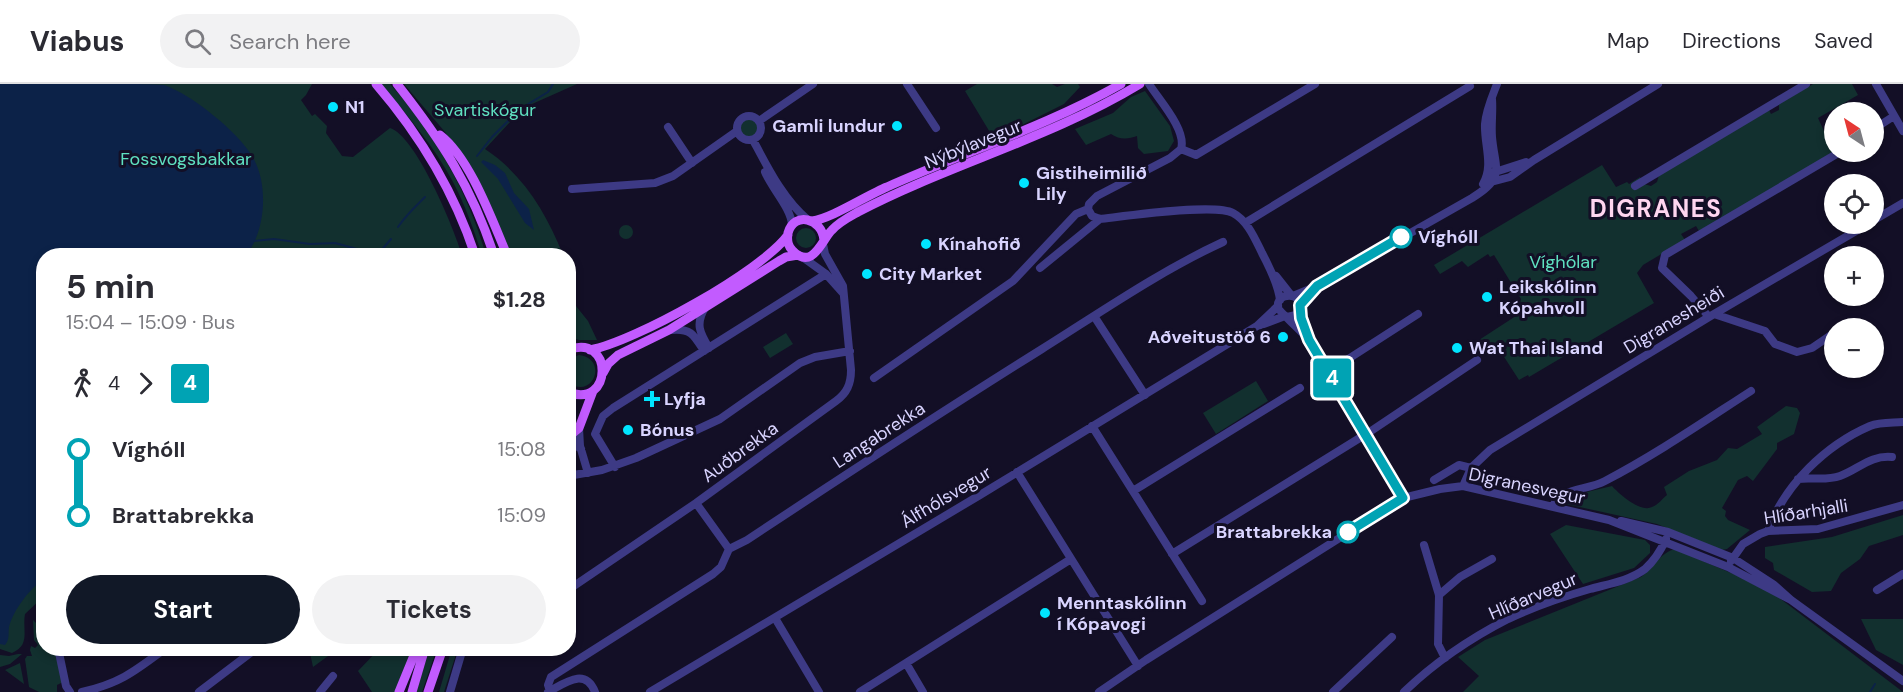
<!DOCTYPE html>
<meta charset="utf-8">
<style>
:root{--surface:#fff;--page:#f2f2f3;--text:#2b2b33;--muted:#7c7c81;--line:#e1e1e2;--accent:#111827}
body{margin:0;font-family:"DM Sans",sans-serif;background:var(--page);color:var(--text);height:100vh;display:flex;flex-direction:column;font-size:22px;white-space:nowrap}
*{box-sizing:border-box;margin:0}
p{font-size:20px;color:var(--muted)}
.icon{flex:none;width:33px;height:33px;fill:none;stroke:currentColor;stroke-width:2;stroke-linecap:round;stroke-linejoin:round}
.map{position:relative;flex:1;overflow:hidden}
.drawer{position:absolute;left:36px;top:164px;width:540px;height:408px;display:flex;flex-direction:column;background:var(--surface);border-radius:24px;box-shadow:0 3px 9px #0003}
.drawer>*{flex:none}
.badge{padding:0 12px;border-radius:4px;font-size:21px;line-height:39px}
.needle{width:39px;rotate:324deg}
.controls{position:absolute;left:1824px;top:18px;display:grid;gap:12px}
.controls a{display:grid;place-items:center;width:60px;height:60px;border-radius:50%;background:var(--surface);box-shadow:0 3px 9px #0003;font-size:30px}
.map>.badge{position:absolute;translate:-50% -50%;box-shadow:0 0 0 3px #fff}
.legs{display:flex;align-items:center;gap:9px;height:66px;padding:0 30px;font-size:20px}
.legs p{margin-inline-start:auto}
.overview{display:flex;align-items:center;justify-content:space-between;height:102px;padding:0 30px}
h1{font-size:33px;font-weight:700;line-height:45px}
.button{display:flex;gap:12px;margin-top:auto;padding:12px 30px}
.button a{flex:1;height:69px;border-radius:36px;background:var(--accent);color:#fff;font-size:24px;font-weight:700;line-height:69px;text-align:center}
.button a+a{background:var(--page);color:var(--text)}
ul{padding:0 30px;list-style:none}
li{display:flex;align-items:center;gap:21px;height:66px;font-size:22px}
li i{display:grid;place-items:center;width:9px;height:100%;margin:0 8px;background:currentColor}
li i::after{content:'';width:15px;height:15px;margin:-8px;border:4px solid;border-radius:50%;background:var(--surface)}
li p{margin-inline-start:auto}
li:first-child i{background:linear-gradient(#0000 50%,currentColor 0)}
li:last-child i{background:linear-gradient(currentColor 50%,#0000 0)}
header{display:flex;align-items:center;gap:36px;box-sizing:border-box;height:84px;padding:0 30px;background:var(--surface);border-bottom:2px solid var(--line)}
header strong{font-size:28px}
nav{display:flex;gap:33px;margin-inline-start:auto;font-size:21px}
.search{width:420px;height:54px;background:var(--page);display:flex;align-items:center;gap:15px;box-sizing:border-box;padding:0 21px;border-radius:33px;color:var(--muted);font-size:22px}
.map>svg:first-child{display:block}
.green{fill:#12302f}
.water{fill:#0c2248}
.lines{fill:none;stroke-linecap:round;stroke-linejoin:round}
.stream{stroke:#0c2248;stroke-width:2}
.minor{stroke:#3d3a85;stroke-width:8}
.major{stroke:#c25bff;stroke-width:9}
.line-1-casing{stroke:#fff;stroke-width:14}
.line-1{stroke:#00a3b4;stroke-width:9}
.poi-dot{fill:#00e5ff;stroke:#130f26;stroke-width:2}
.stop-1-dot{fill:#fff;stroke:#00a3b4;stroke-width:3}
.labels{text-anchor:middle;stroke-width:6;stroke-linejoin:round;paint-order:stroke}
.poi-label{font-size:18px;font-weight:bold;fill:#d9d4ff;stroke:#130f26;text-anchor:start}
.park-label{font-size:18px;fill:#5fe0c0;stroke:#130f26}
.street-label{font-size:18px;fill:#d9d4ff;stroke:#130f26}
.stop-label{font-size:18px;font-weight:bold;fill:#d9d4ff;stroke:#130f26;text-anchor:start}
.district-label{font-size:24px;font-weight:bold;letter-spacing:1.5px;fill:#ffd6f0;stroke:#130f26}
</style>
<header>
<strong>Viabus</strong>
<div class="search"><svg class="icon" aria-label="search" viewBox="0 0 24 24"><circle cx="10" cy="10" r="6"/><path d="M15 15l6 6"/></svg>Search here</div>
<nav><a>Map</a><a>Directions</a><a>Saved</a></nav>
</header>
<div class="map">
<svg width="1903" height="608" viewBox="0 0 1903 608">
<rect width="100%" height="100%" fill="#130f26"/>
<path class="green" d="M 0,0 L 312,0 L 306,11 L 301,16 L 312,32 L 315,30 L 327,42 L 326,49 L 342,72 L 353,73 L 390,44 C 416,52 454,144 462,171 L 44,171 L 43,513 L 25,530 C 22,546 31,561 12,569 L 0,565 Z
M 381,0 L 390,0 C 434,48 468,108 486,171 L 482,171 C 474,146 465,121 453,98 C 434,62 407,31 381,0 Z
M 404,0 L 577,0 L 523,24 L 485,65 C 523,90 547,130 563,171 L 511,171 L 475,91 L 445,48 Z
M 977,0 L 1052,0 L 1057,3 L 1065,0 L 1078,0 L 1080,3 L 1064,20 L 994,55 L 965,7 Z
M 1813,0 L 1852,0 L 1858,11 L 1818,34 L 1835,71 L 1699,147 L 1696,142 L 1681,150 L 1685,156 L 1643,181 L 1637,189 L 1654,219 L 1529,293 L 1528,291 L 1519,296 L 1497,262 L 1485,268 L 1479,256 L 1522,228 L 1518,222 L 1521,215 L 1494,171 L 1490,173 L 1488,170 L 1468,183 L 1462,177 L 1440,190 L 1434,181 L 1602,81 L 1616,103 L 1627,98 L 1629,100 L 1640,93 L 1644,100 L 1651,102 L 1657,98 L 1659,91 L 1769,26 L 1771,30 L 1779,26 L 1779,20 Z
M 1145,7 L 1170,42 L 1174,57 L 1168,67 L 1144,70 L 1138,64 L 1137,52 C 1128,55 1120,56 1111,50 L 1086,61 L 1075,45 L 1113,29 L 1131,13 Z
M740 44a9 9 0 1 1 18 0a9 9 0 1 1-18 0Z
M619 148a7 7 0 1 1 14 0a7 7 0 1 1-14 0Z
M796 154a10 10 0 1 1 20 0a10 10 0 1 1-20 0Z
M 568,186 L 572,195 L 576,222 L 588,237 L 597,256 L 579,256 L 569,253 Z
M 786,249 L 793,260 L 770,274 L 763,263 Z
M 579,271 C 609,275 593,316 569,299 L 569,275 Z
M 1256,297 L 1268,317 L 1216,350 L 1203,329 Z
M 1786,322 L 1797,324 L 1800,329 L 1794,350 L 1777,359 L 1777,365 L 1753,397 L 1747,392 L 1738,396 L 1722,424 L 1726,427 L 1725,432 L 1728,436 L 1750,446 L 1727,465 L 1722,466 L 1657,440 L 1566,420 L 1570,412 L 1612,402 C 1619,410 1641,429 1652,423 C 1658,421 1663,414 1667,411 L 1664,403 L 1689,387 L 1717,376 L 1728,364 L 1737,365 L 1762,350 L 1757,343 Z
M 1903,431 L 1903,451 L 1869,462 L 1860,475 L 1841,489 L 1831,507 L 1812,508 L 1774,486 L 1773,479 L 1765,474 L 1765,463 L 1832,453 Z
M 1566,441 L 1645,456 L 1650,461 L 1650,469 L 1634,484 L 1583,500 L 1550,450 Z
M 1675,465 L 1738,492 L 1778,513 L 1903,608 L 1463,608 L 1479,592 L 1458,573 L 1485,556 L 1641,493 C 1653,484 1661,468 1675,465 Z
M 1861,535 L 1903,535 L 1903,581 L 1876,566 Z
M 33,536 L 43,546 L 44,564 L 56,564 L 63,598 L 57,601 L 57,608 L 39,608 L 29,603 L 25,575 L 27,572 L 32,572 L 30,566 L 31,562 L 35,564 L 38,561 L 34,556 Z
M 309,564 L 339,564 L 313,583 Z
M 380,564 L 412,564 L 395,608 L 372,608 L 358,587 Z
M 430,564 L 437,564 L 422,608 L 416,608 Z
M 452,564 L 458,564 L 444,608 L 439,608 Z
M 18,570 L 22,570 L 10,580 L 0,583 L 0,571 L 9,572 Z
M 20,579 L 24,600 L 5,586 Z"/>
<path class="water" d="M 0,0 C 41,0 82,0 123,0 C 135,0 153,0 164,1 C 191,10 238,48 252,72 C 269,99 266,147 246,171 L 44,171 L 43,496 C 29,505 13,527 9,543 C 8,550 10,555 5,561 L 0,560 Z
M 483,76 L 495,81 L 505,89 L 514,109 L 529,125 L 534,146 L 525,139 L 498,95 L 481,78 Z"/>
<g class="lines">
<path class="stream" d="M 477,72 L 492,53 L 520,25 L 548,8 L 553,0
M 398,143 C 406,131 415,123 425,113
M 254,157 L 274,155 L 310,160 L 335,159 L 368,168
M 380,168 L 391,155
M 1870,608 L 1875,600"/>
<path class="minor" d="M 907,0 L 936,44
M 1876,0 L 1903,47
M737 44a12 12 0 1 1 24 0a12 12 0 1 1-24 0Z
M 759,37 L 813,0
M 668,43 L 692,79
M 1874,45 L 1894,32
M 753,56 C 768,84 783,115 808,136
M 1181,65 L 1196,71 L 1315,0
M 765,88 C 772,105 791,124 792,141
M 1492,89 L 1526,78
M 1485,96 L 1491,98 L 1510,93 L 1534,76 L 1658,0
M 1483,100 C 1494,81 1484,61 1485,40 C 1486,26 1492,13 1497,0
M 1635,102 L 1806,0
M 572,105 L 655,99 L 673,92 L 737,47
M 1088,125 L 1092,132 L 1100,135 C 1126,132 1215,119 1233,129 C 1248,137 1255,155 1262,169 C 1270,184 1278,200 1280,216
M 1088,125 L 1089,120 L 1097,112 L 1170,74 L 1181,65 C 1187,46 1159,16 1149,0
M 1874,136 L 1903,119
M 1245,139 L 1470,2
M 801,172 L 826,190 L 843,209
M 1040,184 L 1100,135
M 1276,192 L 1291,211
M 1293,212 L 1317,202 L 1472,114 C 1506,93 1495,86 1492,53 C 1491,40 1493,28 1492,15
M 705,224 C 695,240 700,249 709,264
M 1714,230 L 1765,247 L 1775,260 L 1797,268 L 1812,264 L 1834,249
M 1094,232 L 1145,311
M 1287,233 L 1296,231 L 1300,223 L 1298,215 C 1291,209 1276,211 1278,224 C 1279,227 1304,250 1309,256 L 1403,414
M 1709,233 L 1691,212 L 1662,184 L 1665,171 L 1840,68
M 1261,241 L 1285,232
M 1841,244 L 1848,240
M 671,246 C 691,244 694,251 704,267
M 1328,288 L 1418,230
M 874,294 L 1013,197 L 1076,130 L 1088,125
M 1092,342 L 1202,517
M 579,344 L 580,362 L 588,389
M 568,360 L 574,360 L 581,365
M 615,383 L 595,350 L 603,332 L 613,324 L 826,190
M 1017,388 L 1138,582
M 568,392 L 602,386 L 636,374 L 720,335 L 800,279 L 815,273 L 850,267
M 1798,395 C 1811,393 1826,397 1840,392 C 1859,385 1870,371 1892,373
M 1434,396 L 1459,381 L 1471,384
M 1463,402 L 1471,384 L 1490,366 L 1709,233 L 1868,140
M 1133,407 L 1300,304
M 696,419 L 729,465
M 1553,422 C 1562,403 1586,407 1605,397 C 1655,371 1703,338 1751,307
M 1621,437 L 1668,448 L 1733,474 L 1773,500 L 1791,516 L 1903,597
M 1768,447 C 1784,401 1826,361 1870,342 C 1880,338 1893,339 1903,338
M 1424,461 L 1439,511 L 1438,560 L 1445,574
M 729,465 L 747,456 C 845,391 943,327 1042,265 C 1101,228 1160,187 1223,158
M 1172,470 L 1371,347 L 1477,276
M 1731,477 L 1743,460 L 1760,450 L 1768,447 L 1818,445 L 1903,421
M 568,506 L 696,419 L 836,317 C 847,309 851,300 851,286 L 843,202 L 825,170 L 823,160
M 1877,506 L 1903,490
M 1439,511 L 1460,493 L 1492,475
M 775,534 L 819,608
M 58,564 L 66,602 L 70,608
M 906,579 L 923,608
M 550,607 L 548,601 L 551,593 L 713,490 L 721,483 L 729,465
M 82,608 C 121,599 135,587 166,564
M 199,608 L 257,564
M 320,608 L 333,592
M 450,608 L 463,564
M 548,608 C 565,599 585,583 595,608
M 650,608 L 980,411 L 1257,242 L 1278,222
M 860,608 L 1071,475
M 1099,608 L 1146,576 L 1403,414 L 1440,405 L 1463,402 L 1609,436 L 1728,483 L 1791,516
M 1333,608 L 1392,553
M 1404,608 C 1434,579 1471,554 1508,535 C 1534,523 1562,513 1590,505 C 1608,500 1629,497 1645,485 C 1654,477 1661,466 1666,455"/>
<path class="major" d="M 376,0 C 420,51 454,107 475,171
M 397,0 C 442,57 471,102 494,171
M 440,51 C 470,74 492,136 507,171
M 812,137 C 831,135 867,111 887,103 C 965,68 1047,42 1121,0
M 824,156 C 822,134 794,127 788,149 C 787,155 788,162 792,166 C 813,188 822,155 832,146 C 839,138 849,133 858,128 C 950,80 1051,54 1140,0
M 568,266 C 614,248 613,326 568,308
M 590,266 C 634,258 762,187 788,151
M 603,289 L 608,280 L 618,271 L 669,246 L 779,177 L 786,173 L 798,171
M 568,353 L 579,344 L 593,307
M 399,608 L 417,564
M 412,608 L 425,564
M 428,608 L 443,564"/>
</g>
<g class="lines">
<defs>
<path id="line-1" d="M 1348,448 L 1403,414 L 1309,256 L 1301,234 L 1300,221 L 1317,202 L 1401,153"/>
</defs>
<use href="#line-1" class="line-1-casing"/>
<use href="#line-1" class="line-1"/>
</g>
<g class="poi-dot">
<circle cx="333" cy="23" r="6"/>
<circle cx="897" cy="42" r="6"/>
<circle cx="1024" cy="99" r="6"/>
<circle cx="926" cy="160" r="6"/>
<circle cx="867" cy="190" r="6"/>
<circle cx="1487" cy="213" r="6"/>
<circle cx="1283" cy="253" r="6"/>
<circle cx="1457" cy="264" r="6"/>
<path d="M649 306h6v6h6v6h-6v6h-6v-6h-6v-6h6z"/>
<circle cx="628" cy="346" r="6"/>
<circle cx="1045" cy="529" r="6"/>
</g>
<g class="stop-1-dot">
<circle cx="1401" cy="153" r="10"/>
<circle cx="1348" cy="448" r="10"/>
</g>
<g class="labels">
<g class="poi-label">
<text x="345" y="29">N1</text>
<text x="885" y="48" text-anchor="end">Gamli lundur</text>
<text x="1036" y="95">Gistiheimilið<tspan x="1036" dy="21">Lily</tspan></text>
<text x="938" y="166">Kínahofið</text>
<text x="879" y="196">City Market</text>
<text x="1499" y="209">Leikskólinn<tspan x="1499" dy="21">Kópahvoll</tspan></text>
<text x="1271" y="259" text-anchor="end">Aðveitustöð 6</text>
<text x="1469" y="270">Wat Thai Island</text>
<text x="664" y="321">Lyfja</text>
<text x="640" y="352">Bónus</text>
<text x="1057" y="525">Menntaskólinn<tspan x="1057" dy="21">í Kópavogi</tspan></text>
</g>
<g class="park-label">
<text x="485" y="32">Svartiskógur</text>
<text x="186" y="81">Fossvogsbakkar</text>
<text x="1563" y="184">Víghólar</text>
</g>
<g class="street-label">
<text transform="translate(973 60) rotate(-22)" y="6">Nýbýlavegur</text>
<text transform="translate(1674 236) rotate(-31)" y="6">Digranesheiði</text>
<text transform="translate(879 351) rotate(-33)" y="6">Langabrekka</text>
<text transform="translate(740 368) rotate(-36)" y="6">Auðbrekka</text>
<text transform="translate(1527 402) rotate(12)" y="6">Digranesvegur</text>
<text transform="translate(946 413) rotate(-31)" y="6">Álfhólsvegur</text>
<text transform="translate(1806 428) rotate(-9)" y="6">Hlíðarhjalli</text>
<text transform="translate(1533 512) rotate(-23)" y="6">Hlíðarvegur</text>
</g>
<g class="stop-label">
<text x="1418" y="159">Víghóll</text>
<text x="1332" y="454" text-anchor="end">Brattabrekka</text>
</g>
<g class="district-label">
<text x="1656" y="133">DIGRANES</text>
</g>
</g>
</svg>
<div class="controls">
<a><svg class="needle" viewBox="-14 -14 28 28"><path d="M0-13l5 13h-10z" fill="#e53935"/><path d="M0 13l5-13h-10z" fill="#7c7c81"/></svg></a>
<a><svg class="icon" aria-label="locate" viewBox="0 0 24 24"><circle cx="12" cy="12" r="6"/><path d="M12 2v4M12 18v4M2 12h4M18 12h4"/></svg></a>
<a>+</a>
<a>−</a>
</div>
<b class="badge" style="left:1332px;top:294px;background:#00a3b4;color:#fff">4</b>
<section class="drawer">
<div class="overview"><div><h1>5 min</h1><p>15:04 – 15:09 · Bus</p></div><b>$1.28</b></div>
<div class="legs"><svg class="icon" aria-label="walk" viewBox="0 0 24 24"><circle cx="13" cy="4" r="2"/><path d="M13 8l-2 6 4 7M11 14l-3 7M7 12l3-4h3l4 4"/></svg>4<svg class="icon" aria-label="forward" viewBox="0 0 24 24"><path d="M9 5l7 7-7 7"/></svg><b class="badge" style="background:#00a3b4;color:#fff">4</b></div>
<ul>
<li><i style="color:#00a3b4"></i><b>Víghóll</b><p>15:08</p></li>
<li><i style="color:#00a3b4"></i><b>Brattabrekka</b><p>15:09</p></li>
</ul>
<div class="button"><a>Start</a><a>Tickets</a></div>
</section>
</div>
